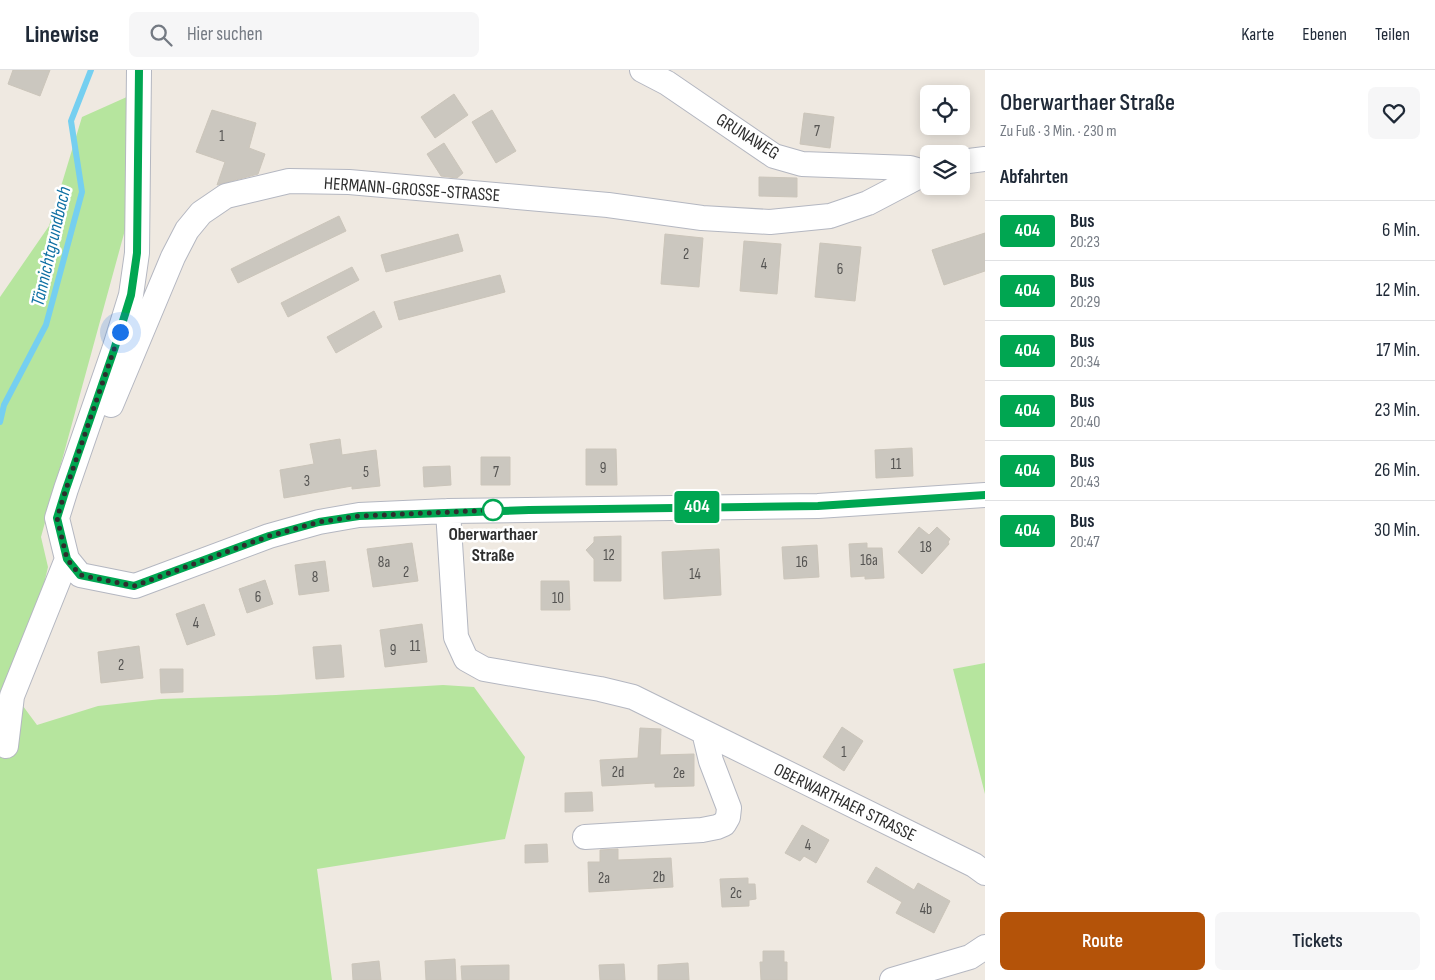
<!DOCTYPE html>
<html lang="de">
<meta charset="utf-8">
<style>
:root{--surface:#fff;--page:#f6f6f7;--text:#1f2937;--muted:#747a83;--line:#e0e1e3;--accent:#b45309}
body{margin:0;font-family:"Sofia Sans Condensed",sans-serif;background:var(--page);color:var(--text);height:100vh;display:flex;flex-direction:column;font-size:19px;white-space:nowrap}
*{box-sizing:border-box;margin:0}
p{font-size:16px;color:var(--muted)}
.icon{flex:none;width:28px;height:28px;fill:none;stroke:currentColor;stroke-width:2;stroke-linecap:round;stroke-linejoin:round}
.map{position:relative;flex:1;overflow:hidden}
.panel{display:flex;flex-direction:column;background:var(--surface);width:450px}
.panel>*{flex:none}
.badge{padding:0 10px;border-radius:4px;font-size:18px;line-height:32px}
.controls{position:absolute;left:920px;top:15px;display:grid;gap:10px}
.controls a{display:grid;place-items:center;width:50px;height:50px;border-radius:8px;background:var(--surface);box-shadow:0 2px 12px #0003;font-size:25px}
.you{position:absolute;width:25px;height:25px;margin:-12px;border:4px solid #fff;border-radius:50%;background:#1a73e8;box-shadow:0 0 0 8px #1a73e833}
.map>.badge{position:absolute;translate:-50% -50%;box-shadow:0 0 0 2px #fff}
h2{padding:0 15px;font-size:19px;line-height:45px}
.round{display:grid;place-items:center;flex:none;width:52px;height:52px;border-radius:8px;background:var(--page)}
.headline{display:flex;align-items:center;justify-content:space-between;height:85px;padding:0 15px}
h1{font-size:24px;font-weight:600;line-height:38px}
.button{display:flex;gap:10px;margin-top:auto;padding:10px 15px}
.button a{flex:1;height:58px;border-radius:8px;background:var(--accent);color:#fff;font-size:20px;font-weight:600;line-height:58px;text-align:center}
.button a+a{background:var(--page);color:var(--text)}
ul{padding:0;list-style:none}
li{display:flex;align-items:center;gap:15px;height:60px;padding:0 15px;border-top:1px solid var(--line)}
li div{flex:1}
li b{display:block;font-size:19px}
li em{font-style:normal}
li .badge{min-width:55px;font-weight:700;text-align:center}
header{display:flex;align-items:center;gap:30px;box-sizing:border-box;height:70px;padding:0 25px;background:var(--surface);border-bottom:1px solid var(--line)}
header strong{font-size:24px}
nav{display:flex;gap:28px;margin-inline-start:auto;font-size:18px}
.search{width:350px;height:45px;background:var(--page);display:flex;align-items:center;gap:12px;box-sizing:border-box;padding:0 18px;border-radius:8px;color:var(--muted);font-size:19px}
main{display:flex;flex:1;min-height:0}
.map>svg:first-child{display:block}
.green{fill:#b6e59e}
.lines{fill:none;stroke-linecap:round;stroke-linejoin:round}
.stream{stroke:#75cff0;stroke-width:6}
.building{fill:#cbc7bf;stroke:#cbc5ba}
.minor-casing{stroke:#b4b7c1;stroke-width:26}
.minor{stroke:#fff;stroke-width:24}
.line-casing{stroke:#fff;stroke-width:11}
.line{stroke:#00a651;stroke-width:8}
.walk{stroke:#2e2e2e;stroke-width:5;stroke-dasharray:0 9}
.stop-dot{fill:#fff;stroke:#00a651;stroke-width:2.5}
.labels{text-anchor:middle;stroke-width:5;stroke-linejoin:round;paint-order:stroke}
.number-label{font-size:15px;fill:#555452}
.street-label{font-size:18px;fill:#2e2e2e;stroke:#fff}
.stop-label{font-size:18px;font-weight:bold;fill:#2e2e2e;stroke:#fff}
.water-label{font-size:19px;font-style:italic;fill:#0d6fa3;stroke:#fff}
</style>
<header>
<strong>Linewise</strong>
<div class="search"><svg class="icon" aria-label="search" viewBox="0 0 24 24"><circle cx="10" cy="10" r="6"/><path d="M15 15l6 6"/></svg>Hier suchen</div>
<nav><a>Karte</a><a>Ebenen</a><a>Teilen</a></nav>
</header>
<main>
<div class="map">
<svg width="985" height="910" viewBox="0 0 985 910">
<rect width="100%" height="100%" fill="#efe9e1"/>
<path class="green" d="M 129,26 L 128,149 L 41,467 L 48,497 L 17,628 L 37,655 L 98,636 L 161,629 L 276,625 L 443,615 L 474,617 L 525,687 L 505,769 L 317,799 L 332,910 L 0,910 L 0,227 L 49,156 L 82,47 Z
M 985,593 L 985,724 L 953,599 Z"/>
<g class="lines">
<path class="stream" d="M 0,352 L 4,335 L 46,255 L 82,122 L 71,51 L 91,0"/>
</g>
<path class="building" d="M 13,0 L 50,0 L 40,26 L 8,14 Z
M 454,24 L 468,45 L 435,68 L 421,47 Z
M 212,40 L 256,53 L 249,78 L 265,84 L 258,104 L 217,115 L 225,92 L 196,82 Z
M 492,40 L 516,81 L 496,93 L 472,52 Z
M 804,43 L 834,47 L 830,78 L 800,74 Z
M 444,73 L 463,103 L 457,108 L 441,106 L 427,84 Z
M 759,107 L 797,108 L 797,127 L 759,126 Z
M 339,146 L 346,161 L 238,213 L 231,199 Z
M 985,163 L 985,201 L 944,215 L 932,180 Z
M 458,164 L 463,181 L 386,202 L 381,185 Z
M 665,164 L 703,168 L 699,217 L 661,214 Z
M 744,171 L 781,174 L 777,224 L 740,221 Z
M 820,173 L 861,177 L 855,231 L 815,227 Z
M 352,197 L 359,210 L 288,247 L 281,233 Z
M 500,205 L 505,222 L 399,250 L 394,232 Z
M 374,241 L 382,257 L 336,283 L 327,267 Z
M 340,369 L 342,385 L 376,380 L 380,416 L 352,419 L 352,416 L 284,428 L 280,400 L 314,394 L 310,374 Z
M 912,378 L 913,406 L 876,408 L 875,380 Z
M 586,379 L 616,379 L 617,415 L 586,415 Z
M 481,387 L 510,387 L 510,415 L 481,415 Z
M 450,396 L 451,415 L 424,417 L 423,397 Z
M 919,457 L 929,465 L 937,457 L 950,469 L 948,472 L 949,474 L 922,504 L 898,482 Z
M 621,466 L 621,511 L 594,511 L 594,489 L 586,480 L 594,472 L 594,467 Z
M 412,473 L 418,511 L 373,517 L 367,479 Z
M 867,473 L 867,478 L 882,478 L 884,508 L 865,509 L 865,506 L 851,507 L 849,474 Z
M 817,475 L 819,507 L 784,509 L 782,477 Z
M 719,479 L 721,525 L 664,529 L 662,482 Z
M 325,491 L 329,521 L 299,525 L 295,495 Z
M 265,510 L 273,534 L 247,543 L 239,519 Z
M 541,511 L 569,511 L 570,540 L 541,540 Z
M 204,534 L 215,565 L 187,575 L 176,544 Z
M 422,554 L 427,592 L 385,597 L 380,560 Z
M 341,575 L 344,607 L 316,609 L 313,577 Z
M 139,576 L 143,608 L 101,613 L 98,582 Z
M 160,599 L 183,599 L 183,622 L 161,623 Z
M 842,657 L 863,671 L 844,701 L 823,687 Z
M 640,658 L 661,659 L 660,685 L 694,684 L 694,716 L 655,717 L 655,713 L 602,716 L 600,690 L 638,688 Z
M 592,722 L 593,741 L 565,742 L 565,723 Z
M 802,755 L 829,770 L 816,793 L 804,786 L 800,791 L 785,783 Z
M 547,774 L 548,792 L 525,793 L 525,775 Z
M 618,779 L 618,790 L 671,788 L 673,817 L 589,822 L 588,792 L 600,792 L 600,780 Z
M 876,797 L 914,820 L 918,813 L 950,831 L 934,863 L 896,843 L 902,832 L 867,812 Z
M 748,808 L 748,814 L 755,814 L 756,829 L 749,830 L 749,836 L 722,837 L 720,809 Z
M 763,881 L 784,881 L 784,892 L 787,892 L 787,910 L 761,910 L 760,892 L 763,892 Z
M 455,889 L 456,910 L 426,910 L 425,891 Z
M 379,891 L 381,910 L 353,910 L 352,894 Z
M 688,893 L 689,910 L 658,910 L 658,895 Z
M 624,894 L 625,910 L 600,910 L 599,895 Z
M 509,895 L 509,910 L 462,910 L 461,896 Z"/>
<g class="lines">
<defs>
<path id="minor" d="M 139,0 L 137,183 L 131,225 L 114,280 L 66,419 L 57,448 L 67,489 L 80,505 L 135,516 L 269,466 L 319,452 L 359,445 L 448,441 L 818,436 L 985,425
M 642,0 L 667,13 L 774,86 L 802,94 L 910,98 L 924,102
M 961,92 L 985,89
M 111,335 L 173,187 L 187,160 L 201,143 L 226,126 L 289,111 L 349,112 L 608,135 L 702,148 L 770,152 L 830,146 L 868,133 L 929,101
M 448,441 L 456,567 L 466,589 L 484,599 L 600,619 L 633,627 L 974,795 L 985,803
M 6,676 L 12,626 L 67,489
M 585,767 L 702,760 L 717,757 L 724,754 L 728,747 L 729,738 L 711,691 L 704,662
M 892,910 L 970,887 L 985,877"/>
</defs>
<use href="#minor" class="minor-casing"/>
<use href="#minor" class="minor"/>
</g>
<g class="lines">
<defs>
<path id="line" d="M 139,0 L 137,183 L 131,225 L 114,280 L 66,419 L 57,448 L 67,489 L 80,505 L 134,516 L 269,466 L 319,452 L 359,446 L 529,440 L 818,436 L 985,425"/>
</defs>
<use href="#line" class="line-casing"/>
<use href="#line" class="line"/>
<path class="walk" d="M 120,262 L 66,419 L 57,448 L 67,489 L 80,505 L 134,516 L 269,466 L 319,452 L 359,446 L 496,440 L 493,440"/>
</g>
<circle class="stop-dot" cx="493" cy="440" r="10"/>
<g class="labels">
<g class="number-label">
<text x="817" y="66">7</text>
<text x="222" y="71">1</text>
<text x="686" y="189">2</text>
<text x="764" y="199">4</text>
<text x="840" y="204">6</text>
<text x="896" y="399">11</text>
<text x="603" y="403">9</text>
<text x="366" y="407">5</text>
<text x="496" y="407">7</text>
<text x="307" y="416">3</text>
<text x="926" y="482">18</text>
<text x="609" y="490">12</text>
<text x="869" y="495">16a</text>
<text x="384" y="497">8a</text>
<text x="802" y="497">16</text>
<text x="406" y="507">2</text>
<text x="695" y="509">14</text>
<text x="315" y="512">8</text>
<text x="258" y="532">6</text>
<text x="558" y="533">10</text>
<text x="196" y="558">4</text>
<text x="415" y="581">11</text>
<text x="393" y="585">9</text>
<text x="121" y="600">2</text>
<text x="844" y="687">1</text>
<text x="618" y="707">2d</text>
<text x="679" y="708">2e</text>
<text x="808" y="780">4</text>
<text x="659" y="812">2b</text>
<text x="604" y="813">2a</text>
<text x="736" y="828">2c</text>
<text x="926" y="844">4b</text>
</g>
<g class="street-label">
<text transform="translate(748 66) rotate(32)" y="6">GRUNAWEG</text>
<text transform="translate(412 119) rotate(4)" y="6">HERMANN-GROSSE-STRASSE</text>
<text transform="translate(845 732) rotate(26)" y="6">OBERWARTHAER STRASSE</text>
</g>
<g class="stop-label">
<text x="493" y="470">Oberwarthaer<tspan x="493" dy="21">Straße</tspan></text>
</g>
<g class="water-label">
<text transform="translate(50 176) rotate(-77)" y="7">Tännichtgrundbach</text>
</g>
</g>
</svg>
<div class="controls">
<a><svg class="icon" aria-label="locate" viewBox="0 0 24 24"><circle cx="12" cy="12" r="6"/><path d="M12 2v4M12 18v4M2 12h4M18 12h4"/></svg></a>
<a><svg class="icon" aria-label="layers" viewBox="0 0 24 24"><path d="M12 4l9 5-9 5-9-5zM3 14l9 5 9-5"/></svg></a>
</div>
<div class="you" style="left:120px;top:262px"></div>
<b class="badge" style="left:697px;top:437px;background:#00a651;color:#fff">404</b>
</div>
<section class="panel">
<div class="headline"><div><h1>Oberwarthaer Straße</h1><p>Zu Fuß · 3 Min. · 230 m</p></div><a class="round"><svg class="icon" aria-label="heart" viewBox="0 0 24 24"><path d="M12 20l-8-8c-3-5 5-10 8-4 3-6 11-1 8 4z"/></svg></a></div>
<h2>Abfahrten</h2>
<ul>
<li><span class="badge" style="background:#00a651;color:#fff">404</span><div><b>Bus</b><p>20:23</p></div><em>6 Min.</em></li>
<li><span class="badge" style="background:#00a651;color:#fff">404</span><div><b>Bus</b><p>20:29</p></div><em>12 Min.</em></li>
<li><span class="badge" style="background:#00a651;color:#fff">404</span><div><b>Bus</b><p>20:34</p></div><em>17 Min.</em></li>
<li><span class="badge" style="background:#00a651;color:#fff">404</span><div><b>Bus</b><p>20:40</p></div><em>23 Min.</em></li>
<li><span class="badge" style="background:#00a651;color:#fff">404</span><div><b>Bus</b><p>20:43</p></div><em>26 Min.</em></li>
<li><span class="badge" style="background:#00a651;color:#fff">404</span><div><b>Bus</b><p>20:47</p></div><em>30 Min.</em></li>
</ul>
<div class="button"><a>Route</a><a>Tickets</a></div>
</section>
</main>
